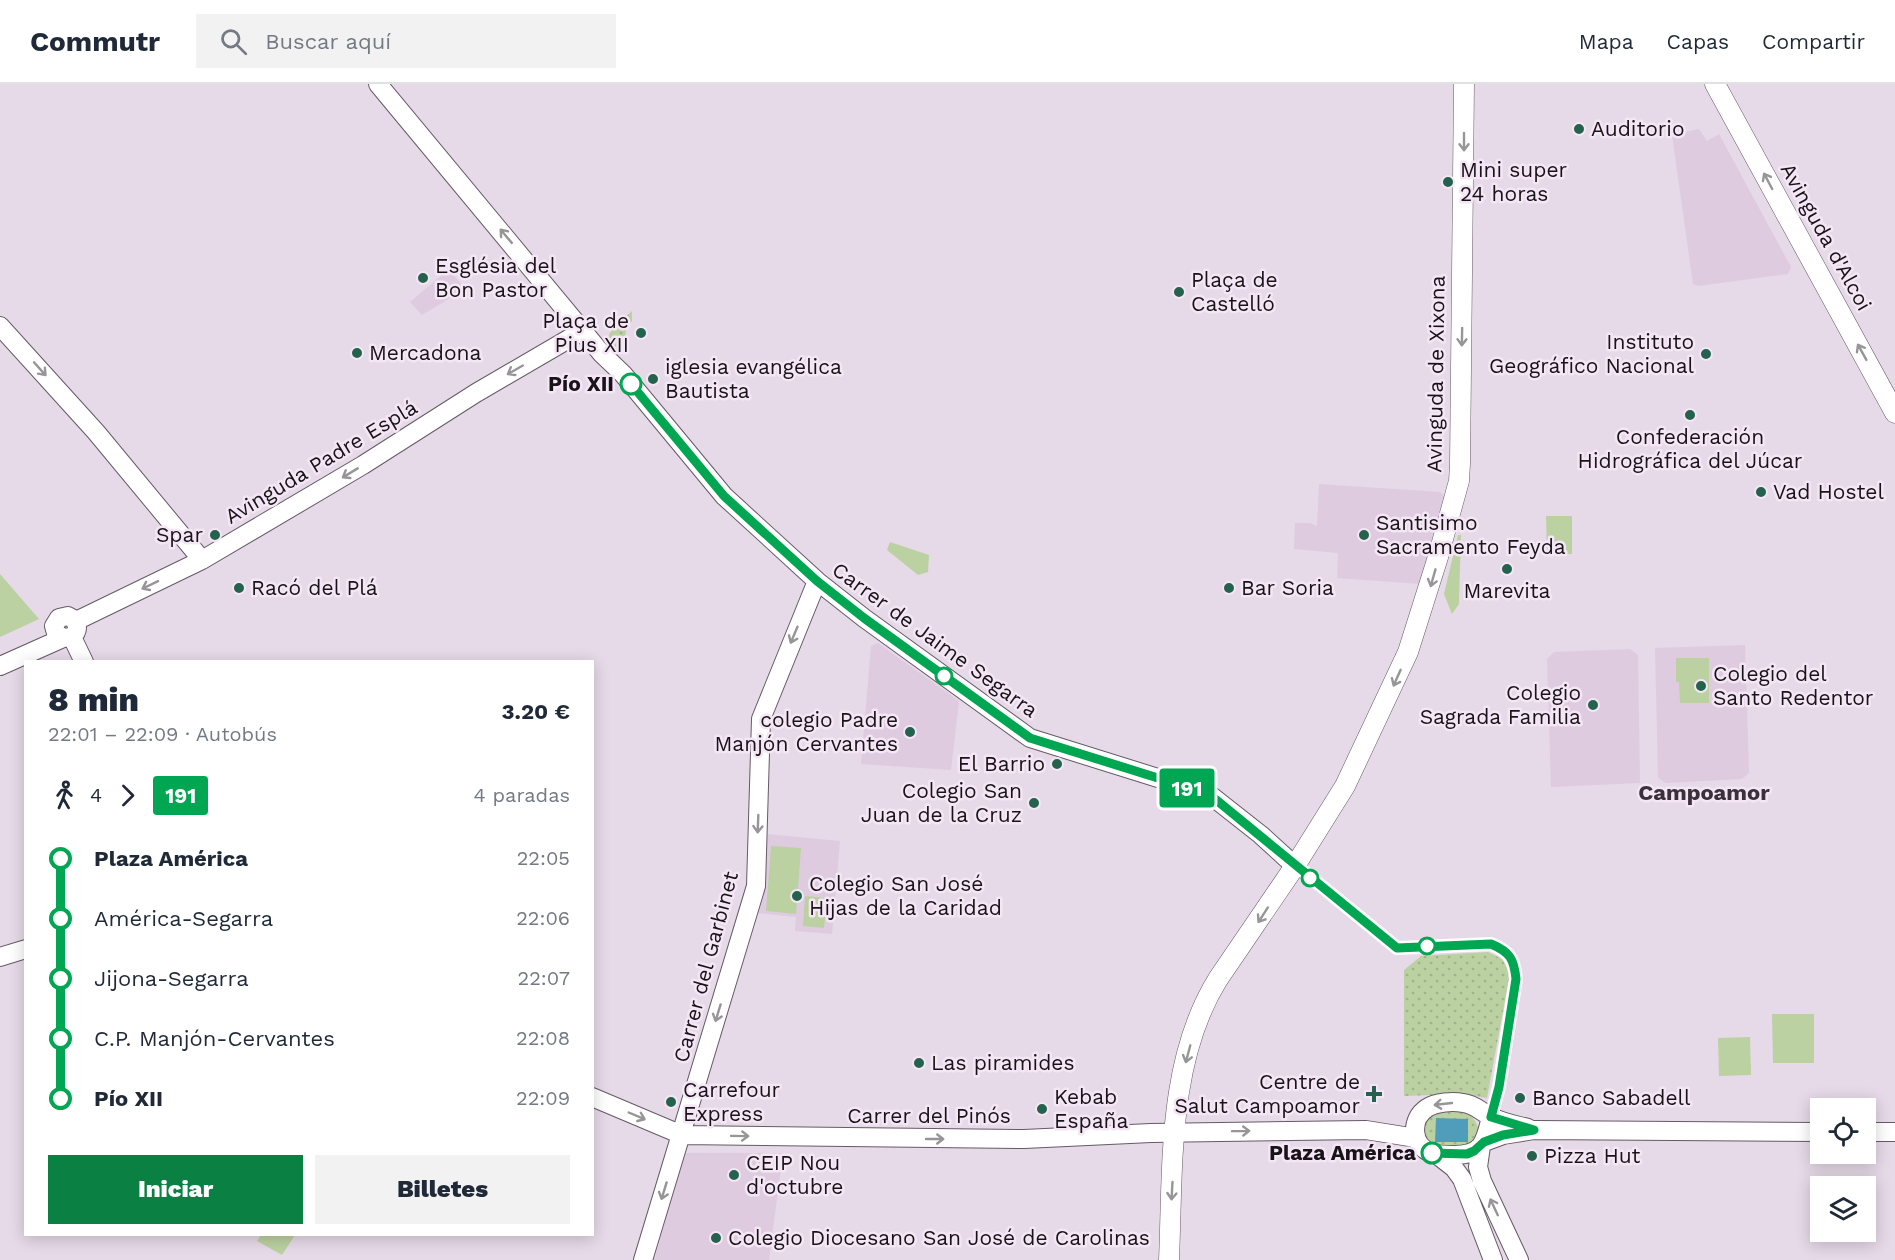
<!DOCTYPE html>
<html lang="es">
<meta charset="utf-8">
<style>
:root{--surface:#fff;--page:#f2f2f3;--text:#1f2937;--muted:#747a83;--line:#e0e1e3;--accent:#0b8043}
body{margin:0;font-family:"Work Sans",sans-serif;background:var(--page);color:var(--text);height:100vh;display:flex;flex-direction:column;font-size:22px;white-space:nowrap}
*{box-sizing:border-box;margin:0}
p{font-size:20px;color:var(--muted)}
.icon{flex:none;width:33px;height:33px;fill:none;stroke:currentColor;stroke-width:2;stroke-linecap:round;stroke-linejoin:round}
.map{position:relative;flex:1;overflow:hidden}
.drawer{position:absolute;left:24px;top:576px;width:570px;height:576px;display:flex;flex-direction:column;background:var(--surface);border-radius:0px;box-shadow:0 3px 15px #0003}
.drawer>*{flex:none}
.badge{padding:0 12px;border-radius:4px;font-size:21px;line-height:39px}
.controls{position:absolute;left:1810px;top:1014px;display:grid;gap:12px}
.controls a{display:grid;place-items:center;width:66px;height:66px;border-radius:0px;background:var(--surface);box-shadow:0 3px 15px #0003;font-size:30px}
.map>.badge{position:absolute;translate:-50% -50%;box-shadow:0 0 0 3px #fff}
.legs{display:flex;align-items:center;gap:9px;height:66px;padding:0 24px;font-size:20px}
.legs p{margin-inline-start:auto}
.overview{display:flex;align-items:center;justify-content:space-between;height:102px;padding:0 24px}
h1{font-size:33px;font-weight:800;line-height:45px}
.action{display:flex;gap:12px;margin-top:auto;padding:12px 24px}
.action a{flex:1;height:69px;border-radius:0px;background:var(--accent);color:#fff;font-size:24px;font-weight:800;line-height:69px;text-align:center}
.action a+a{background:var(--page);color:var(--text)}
ul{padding:0 24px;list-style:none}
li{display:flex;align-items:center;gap:21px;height:60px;font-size:22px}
li i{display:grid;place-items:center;width:9px;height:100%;margin:0 8px;background:currentColor}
li i::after{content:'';width:15px;height:15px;margin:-8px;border:4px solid;border-radius:50%;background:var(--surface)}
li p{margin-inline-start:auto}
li:first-child i{background:linear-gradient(#0000 50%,currentColor 0)}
li:last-child i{background:linear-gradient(currentColor 50%,#0000 0)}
header{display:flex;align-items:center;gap:36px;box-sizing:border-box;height:84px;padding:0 30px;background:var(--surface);border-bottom:2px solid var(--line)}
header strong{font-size:28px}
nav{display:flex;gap:33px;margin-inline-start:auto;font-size:21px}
.search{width:420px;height:54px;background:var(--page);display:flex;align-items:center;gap:15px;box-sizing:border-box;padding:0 21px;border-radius:0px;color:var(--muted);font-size:22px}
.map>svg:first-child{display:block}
.built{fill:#decbe0}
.grass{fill:url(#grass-dots)}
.garden{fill:#bbd1a1}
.water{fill:#509dbb}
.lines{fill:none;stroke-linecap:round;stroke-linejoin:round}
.tertiary-casing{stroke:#665a67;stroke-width:20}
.secondary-casing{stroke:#665a67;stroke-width:21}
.tertiary{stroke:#fff;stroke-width:18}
.secondary{stroke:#fff;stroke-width:20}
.oneway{stroke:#979597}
.line-1-casing{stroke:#fff;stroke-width:14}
.line-1{stroke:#00a651;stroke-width:9}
.poi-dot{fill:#25624e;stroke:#f4e6f5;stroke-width:2}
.stop-1-dot{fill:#fff;stroke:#00a651;stroke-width:3}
.labels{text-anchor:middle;stroke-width:5;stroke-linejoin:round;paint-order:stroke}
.poi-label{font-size:21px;fill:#181318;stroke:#f4e6f5;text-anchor:start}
.street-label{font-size:21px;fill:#181318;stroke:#f4e6f5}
.stop-label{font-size:21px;font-weight:bold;fill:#181318;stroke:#f4e6f5;text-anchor:end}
.neighbourhood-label{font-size:22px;font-weight:bold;fill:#3a303b;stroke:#f4e6f5}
</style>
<header>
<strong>Commutr</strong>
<div class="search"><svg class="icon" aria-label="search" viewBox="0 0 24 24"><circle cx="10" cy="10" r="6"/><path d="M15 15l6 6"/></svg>Buscar aquí</div>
<nav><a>Mapa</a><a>Capas</a><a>Compartir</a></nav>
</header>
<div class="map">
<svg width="1895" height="1176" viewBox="0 0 1895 1176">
<defs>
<pattern id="grass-dots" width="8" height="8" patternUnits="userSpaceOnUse" patternTransform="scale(1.5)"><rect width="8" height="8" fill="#bbd1a1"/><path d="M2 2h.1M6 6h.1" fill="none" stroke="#a0b38a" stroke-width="1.8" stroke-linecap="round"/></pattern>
</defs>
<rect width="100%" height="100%" fill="#e6d9e8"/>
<path class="built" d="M 1699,45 L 1707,57 L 1719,50 L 1791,183 L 1788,190 L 1698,202 L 1693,200 L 1672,51 Z
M 449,185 L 465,205 L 422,231 L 410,218 Z
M 1319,400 L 1440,408 L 1446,414 L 1421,500 L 1337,494 L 1338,469 L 1294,465 L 1295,439 L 1310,439 L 1317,442 Z
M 878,559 L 959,617 L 951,686 L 861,680 L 871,562 Z
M 1745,561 L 1749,689 L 1742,695 L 1666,699 L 1658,694 L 1655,564 Z
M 1630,565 L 1638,571 L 1640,699 L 1551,703 L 1547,575 L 1554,568 Z
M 766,750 L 840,757 L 832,850 L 795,847 L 796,833 L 756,829 Z
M 685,1069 L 783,1069 L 769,1176 L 654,1176 Z"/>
<path class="grass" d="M 632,227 L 632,237 L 626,243 L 625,263 L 618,272 L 621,274 L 620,283 C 598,253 608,249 632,227 Z
M 1488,868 L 1502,875 L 1510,889 L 1487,1014 L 1462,1010 L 1404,1012 L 1404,886 L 1421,872 Z
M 1453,1027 C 1466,1029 1473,1030 1478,1043 C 1478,1047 1477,1053 1474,1057 C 1466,1067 1439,1066 1429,1058 C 1420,1051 1424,1035 1434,1030 C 1440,1027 1447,1028 1453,1027 Z"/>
<path class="garden" d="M 1546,432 L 1572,432 L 1572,470 L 1547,470 Z
M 1458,451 L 1461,451 L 1459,514 L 1459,520 L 1452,530 L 1444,510 Z
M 890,458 L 929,471 L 928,488 L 918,491 L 887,466 Z
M 0,490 L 39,535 L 0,553 Z
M 1676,574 L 1709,574 L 1709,619 L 1680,619 L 1679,598 L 1676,598 Z
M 771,762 L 801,764 L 796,830 L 766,827 Z
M 805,812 L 827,814 L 824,844 L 803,842 Z
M 1772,930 L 1814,930 L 1814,979 L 1773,979 Z
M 1750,953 L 1751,991 L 1719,992 L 1718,954 Z
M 261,1151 L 261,1150 L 295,1151 L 282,1171 L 257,1157 Z"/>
<path class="water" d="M 1436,1034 L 1468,1035 L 1468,1058 L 1435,1058 Z"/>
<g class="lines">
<defs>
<path id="tertiary" d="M 378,0 L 602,270 L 623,290 L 724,412 L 817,497 L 864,534 L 1030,654 L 1209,710 L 1261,751 L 1295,782
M 0,242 L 96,348 L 202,476
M 76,537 L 202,476 L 363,381 L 476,309 L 584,246
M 72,553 L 84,578
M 0,582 L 63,554 L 72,553 C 80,546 78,536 68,532 L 59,534 L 54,542 L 56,549 L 63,554
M 0,873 L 26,865
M 592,1013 L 682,1051 L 1024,1055 L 1151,1049 L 1366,1046 L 1416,1054
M 1491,1033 C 1485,1058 1483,1071 1454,1071 C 1446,1071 1438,1071 1431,1069 C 1411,1061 1410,1035 1427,1024 C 1436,1018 1453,1017 1463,1019 C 1475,1020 1482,1029 1492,1033 C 1503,1039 1516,1041 1528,1044
M 1866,1048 L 1895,1048
M 1484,1058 L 1503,1051 L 1534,1046 L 1821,1048
M 1481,1062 L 1478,1083 L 1482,1097 L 1519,1176
M 1436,1070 L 1454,1084 L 1462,1095 L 1493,1176
M 643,1176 L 756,802 L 761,635 L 817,497"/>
<path id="secondary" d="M 1715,0 L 1895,329
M 1169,1176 C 1173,1083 1167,977 1218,895 L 1295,782 L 1345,702 L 1408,568 L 1438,473 L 1459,397 L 1460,380 L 1464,0"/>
</defs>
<use href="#tertiary" class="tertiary-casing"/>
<use href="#secondary" class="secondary-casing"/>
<use href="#tertiary" class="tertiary"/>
<use href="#secondary" class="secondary"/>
</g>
<defs><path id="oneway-shaft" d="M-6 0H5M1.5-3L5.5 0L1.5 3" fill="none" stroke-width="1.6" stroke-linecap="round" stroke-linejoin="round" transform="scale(1.5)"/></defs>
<g class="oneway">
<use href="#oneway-shaft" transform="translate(1464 58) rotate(90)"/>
<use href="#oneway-shaft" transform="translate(1768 97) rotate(-118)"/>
<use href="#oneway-shaft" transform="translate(506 152) rotate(-130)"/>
<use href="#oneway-shaft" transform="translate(1462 253) rotate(91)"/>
<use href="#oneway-shaft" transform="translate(1862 268) rotate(-119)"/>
<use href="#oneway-shaft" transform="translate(40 285) rotate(48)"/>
<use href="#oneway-shaft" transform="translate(515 286) rotate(150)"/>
<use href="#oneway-shaft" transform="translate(350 389) rotate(149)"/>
<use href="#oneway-shaft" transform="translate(1433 494) rotate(106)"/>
<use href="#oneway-shaft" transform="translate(150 501) rotate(154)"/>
<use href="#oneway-shaft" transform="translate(794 551) rotate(113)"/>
<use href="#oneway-shaft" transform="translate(1397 594) rotate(114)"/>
<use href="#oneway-shaft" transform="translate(758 740) rotate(92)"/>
<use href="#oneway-shaft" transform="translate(1263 831) rotate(123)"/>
<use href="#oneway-shaft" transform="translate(718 929) rotate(107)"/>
<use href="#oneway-shaft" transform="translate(1188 970) rotate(105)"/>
<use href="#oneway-shaft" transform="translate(1443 1020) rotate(174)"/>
<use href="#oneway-shaft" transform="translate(637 1032) rotate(23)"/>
<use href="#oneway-shaft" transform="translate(1241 1047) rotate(-1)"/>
<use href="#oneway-shaft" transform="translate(740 1052) rotate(1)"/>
<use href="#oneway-shaft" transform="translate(935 1055)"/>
<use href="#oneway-shaft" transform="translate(664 1107) rotate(107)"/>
<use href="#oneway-shaft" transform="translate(1172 1107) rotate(93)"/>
<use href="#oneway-shaft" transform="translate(1494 1123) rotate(-115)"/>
</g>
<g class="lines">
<defs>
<path id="line-1" d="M 631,300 L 724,412 L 817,497 L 864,534 L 1030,654 L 1209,710 L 1397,864 L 1491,860 C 1510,868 1514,875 1516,895 L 1499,1003 L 1491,1033 L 1534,1046 L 1503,1051 L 1484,1058 L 1474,1067 L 1467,1070 L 1432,1069"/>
</defs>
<use href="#line-1" class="line-1-casing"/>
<use href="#line-1" class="line-1"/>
</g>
<g class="poi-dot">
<circle cx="1579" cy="45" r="6"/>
<circle cx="1448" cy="98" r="6"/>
<circle cx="423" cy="194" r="6"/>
<circle cx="1179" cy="208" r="6"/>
<circle cx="641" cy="249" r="6"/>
<circle cx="357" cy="269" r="6"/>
<circle cx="1706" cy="270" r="6"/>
<circle cx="653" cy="295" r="6"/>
<circle cx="1690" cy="331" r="6"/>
<circle cx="1761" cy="408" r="6"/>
<circle cx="215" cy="451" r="6"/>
<circle cx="1364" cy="451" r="6"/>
<circle cx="1507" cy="485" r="6"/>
<circle cx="239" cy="504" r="6"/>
<circle cx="1229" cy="504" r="6"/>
<circle cx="1701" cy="602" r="6"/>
<circle cx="1593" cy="621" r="6"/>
<circle cx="910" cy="648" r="6"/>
<circle cx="1057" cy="680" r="6"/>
<circle cx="1034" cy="719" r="6"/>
<circle cx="797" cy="812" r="6"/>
<circle cx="919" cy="979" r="6"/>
<path d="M1371 1001h6v6h6v6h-6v6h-6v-6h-6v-6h6z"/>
<circle cx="1520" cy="1014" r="6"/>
<circle cx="671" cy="1018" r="6"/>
<circle cx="1042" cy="1025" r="6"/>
<circle cx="1532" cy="1072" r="6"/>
<circle cx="734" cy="1091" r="6"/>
<circle cx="716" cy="1154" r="6"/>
</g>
<g class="stop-1-dot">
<circle cx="631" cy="300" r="10"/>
<circle cx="944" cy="592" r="8"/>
<circle cx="1310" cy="794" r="8"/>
<circle cx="1427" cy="862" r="8"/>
<circle cx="1432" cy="1069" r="10"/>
</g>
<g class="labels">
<g class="poi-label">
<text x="1591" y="52">Auditorio</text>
<text x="1460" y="93">Mini super<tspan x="1460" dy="24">24 horas</tspan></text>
<text x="435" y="189">Església del<tspan x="435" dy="24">Bon Pastor</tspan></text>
<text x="1191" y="203">Plaça de<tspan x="1191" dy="24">Castelló</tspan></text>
<text x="629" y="244" text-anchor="end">Plaça de<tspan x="629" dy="24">Pius XII</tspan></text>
<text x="1694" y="265" text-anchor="end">Instituto<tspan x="1694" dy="24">Geográfico Nacional</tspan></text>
<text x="369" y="276">Mercadona</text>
<text x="665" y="290">iglesia evangélica<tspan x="665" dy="24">Bautista</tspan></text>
<text x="1690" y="360" text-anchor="middle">Confederación<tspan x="1690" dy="24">Hidrográfica del Júcar</tspan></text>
<text x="1773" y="415">Vad Hostel</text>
<text x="1376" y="446">Santisimo<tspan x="1376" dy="24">Sacramento Feyda</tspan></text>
<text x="203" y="458" text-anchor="end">Spar</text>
<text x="251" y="511">Racó del Plá</text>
<text x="1241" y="511">Bar Soria</text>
<text x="1507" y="514" text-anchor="middle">Marevita</text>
<text x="1713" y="597">Colegio del<tspan x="1713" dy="24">Santo Redentor</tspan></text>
<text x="1581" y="616" text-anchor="end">Colegio<tspan x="1581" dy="24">Sagrada Familia</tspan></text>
<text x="898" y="643" text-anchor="end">colegio Padre<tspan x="898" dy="24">Manjón Cervantes</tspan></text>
<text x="1045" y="687" text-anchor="end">El Barrio</text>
<text x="1022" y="714" text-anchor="end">Colegio San<tspan x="1022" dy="24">Juan de la Cruz</tspan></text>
<text x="809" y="807">Colegio San José<tspan x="809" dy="24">Hijas de la Caridad</tspan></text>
<text x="931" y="986">Las piramides</text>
<text x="1360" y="1005" text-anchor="end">Centre de<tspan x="1360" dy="24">Salut Campoamor</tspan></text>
<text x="683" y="1013">Carrefour<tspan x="683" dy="24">Express</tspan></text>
<text x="1054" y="1020">Kebab<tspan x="1054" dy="24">España</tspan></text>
<text x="1532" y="1021">Banco Sabadell</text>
<text x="1544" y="1079">Pizza Hut</text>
<text x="746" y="1086">CEIP Nou<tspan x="746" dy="24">d'octubre</tspan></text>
<text x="728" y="1161">Colegio Diocesano San José de Carolinas</text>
</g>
<g class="street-label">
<text transform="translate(1826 153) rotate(61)" y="7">Avinguda d'Alcoi</text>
<text transform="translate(1436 290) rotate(-89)" y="7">Avinguda de Xixona</text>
<text transform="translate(321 378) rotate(-31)" y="7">Avinguda Padre Esplá</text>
<text transform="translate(935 556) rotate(36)" y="7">Carrer de Jaime Segarra</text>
<text transform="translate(706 883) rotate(-75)" y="7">Carrer del Garbinet</text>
<text x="929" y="1039">Carrer del Pinós</text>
</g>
<g class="stop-label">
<text x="614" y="307">Pío XII</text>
<text x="1416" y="1076">Plaza América</text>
</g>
<g class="neighbourhood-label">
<text x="1704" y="716">Campoamor</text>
</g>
</g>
</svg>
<div class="controls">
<a><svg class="icon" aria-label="locate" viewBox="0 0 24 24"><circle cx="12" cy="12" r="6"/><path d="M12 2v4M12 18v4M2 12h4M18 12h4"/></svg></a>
<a><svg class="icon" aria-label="layers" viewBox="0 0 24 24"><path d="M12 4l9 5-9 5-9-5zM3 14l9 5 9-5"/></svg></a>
</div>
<b class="badge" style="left:1187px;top:704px;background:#00a651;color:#fff">191</b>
<section class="drawer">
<div class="overview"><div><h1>8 min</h1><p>22:01 – 22:09 · Autobús</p></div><b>3.20 €</b></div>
<div class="legs"><svg class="icon" aria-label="walk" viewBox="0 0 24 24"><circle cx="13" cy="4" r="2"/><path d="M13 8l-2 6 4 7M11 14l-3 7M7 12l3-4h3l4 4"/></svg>4<svg class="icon" aria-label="forward" viewBox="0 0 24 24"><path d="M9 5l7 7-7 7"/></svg><b class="badge" style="background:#00a651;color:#fff">191</b><p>4 paradas</p></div>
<ul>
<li><i style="color:#00a651"></i><b>Plaza América</b><p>22:05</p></li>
<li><i style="color:#00a651"></i><span>América-Segarra</span><p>22:06</p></li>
<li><i style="color:#00a651"></i><span>Jijona-Segarra</span><p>22:07</p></li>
<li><i style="color:#00a651"></i><span>C.P. Manjón-Cervantes</span><p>22:08</p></li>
<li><i style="color:#00a651"></i><b>Pío XII</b><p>22:09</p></li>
</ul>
<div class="action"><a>Iniciar</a><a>Billetes</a></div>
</section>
</div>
